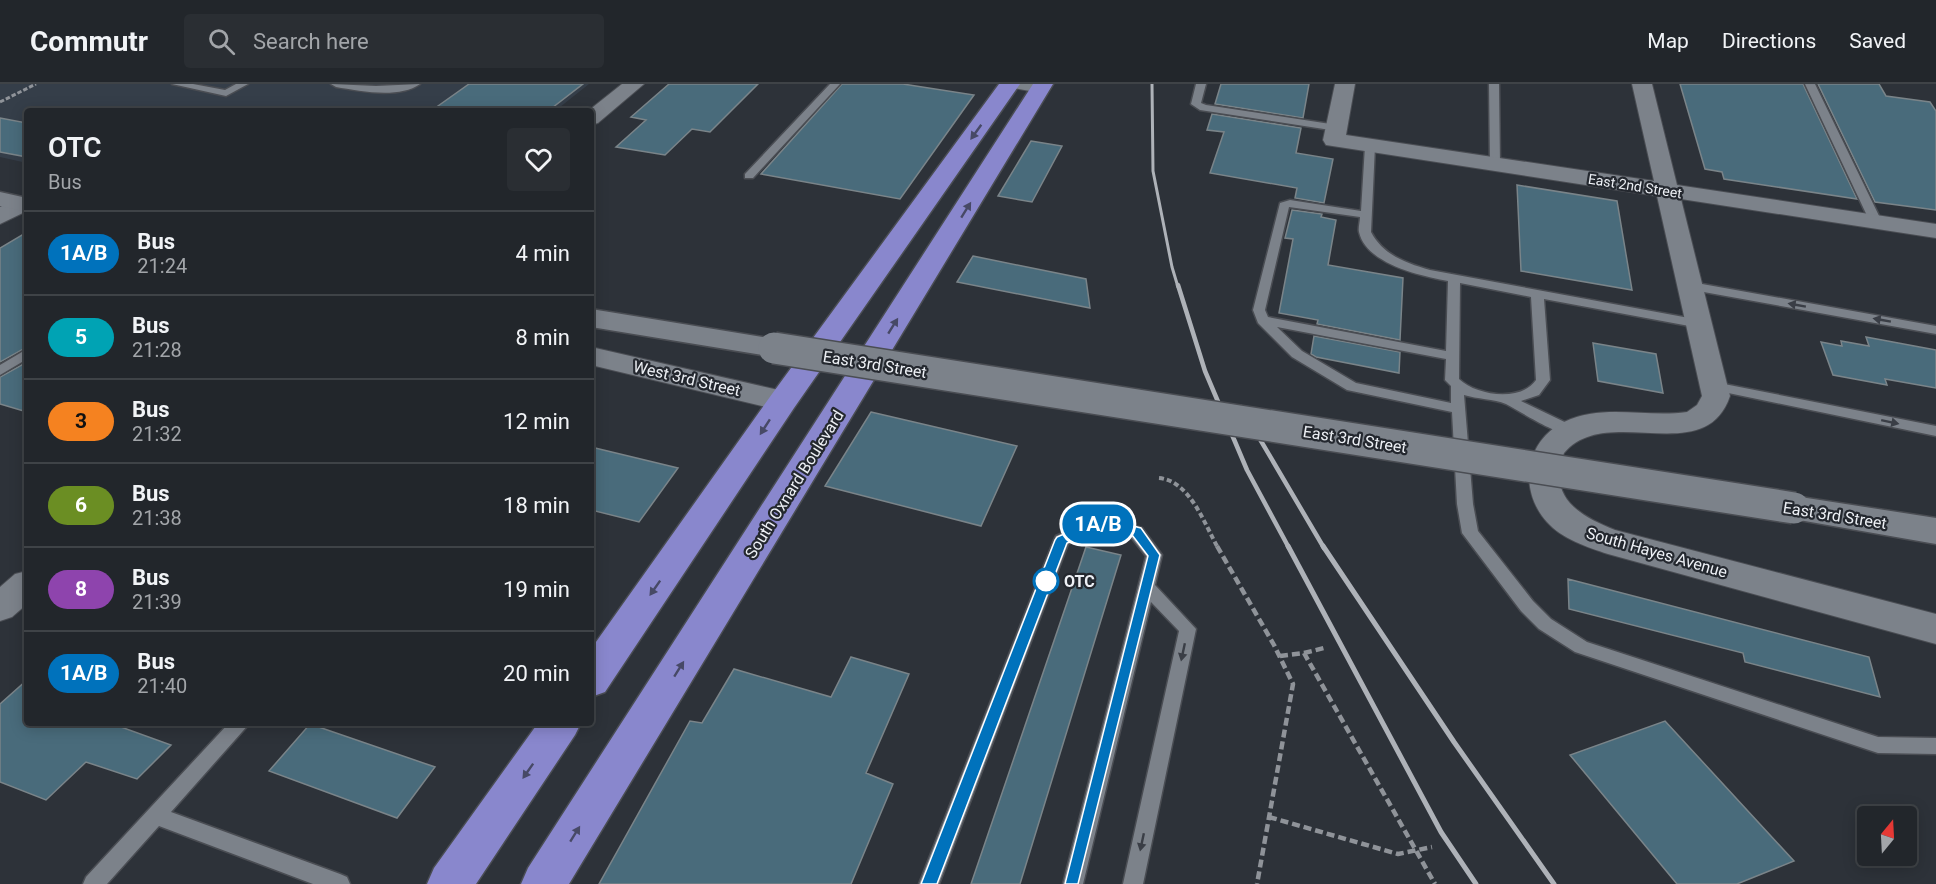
<!DOCTYPE html>
<style>
:root{--surface:#22262b;--page:#2a2e33;--text:#f1f3f6;--muted:#a2a5a9;--line:#3f4347}
body{margin:0;font-family:Roboto,sans-serif;background:var(--page);color:var(--text);height:100vh;display:flex;flex-direction:column;font-size:22px;white-space:nowrap}
*{box-sizing:border-box;margin:0}
p{font-size:20px;color:var(--muted)}
.icon{flex:none;width:33px;height:33px;fill:none;stroke:currentColor;stroke-width:2;stroke-linecap:round;stroke-linejoin:round}
.map{position:relative;flex:1;overflow:hidden}
.details{position:absolute;left:24px;top:24px;width:570px;height:618px;display:flex;flex-direction:column;background:var(--surface);border-radius:6px;box-shadow:0 3px 15px #0003,0 0 0 2px var(--line)}
.details>*{flex:none}
.badge{padding:0 12px;border-radius:20px;font-size:21px;line-height:39px}
.needle{width:39px;rotate:18deg}
.controls{position:absolute;left:1857px;top:722px;display:grid;gap:12px}
.controls a{display:grid;place-items:center;width:60px;height:60px;border-radius:6px;background:var(--surface);box-shadow:0 3px 15px #0003,0 0 0 2px var(--line);font-size:30px}
.map>.badge{position:absolute;translate:-50% -50%;box-shadow:0 0 0 3px #fff}
.round{display:grid;place-items:center;flex:none;width:63px;height:63px;border-radius:6px;background:var(--page)}
.headline{display:flex;align-items:center;justify-content:space-between;height:102px;padding:0 24px}
h1{font-size:28px;font-weight:600;line-height:45px}
ul{padding:0;list-style:none}
li{display:flex;align-items:center;gap:18px;height:84px;padding:0 24px;border-top:2px solid var(--line)}
li div{flex:1}
li b{display:block;font-size:22px}
li em{font-style:normal}
li .badge{min-width:66px;font-weight:700;text-align:center}
header{display:flex;align-items:center;gap:36px;box-sizing:border-box;height:84px;padding:0 30px;background:var(--surface);border-bottom:2px solid var(--line)}
header strong{font-size:28px}
nav{display:flex;gap:33px;margin-inline-start:auto;font-size:21px}
.search{width:420px;height:54px;background:var(--page);display:flex;align-items:center;gap:15px;box-sizing:border-box;padding:0 21px;border-radius:6px;color:var(--muted);font-size:22px}
.map>svg:first-child{display:block}
.built{fill:#353e49}
.building{fill:#496b7b;stroke:#7a8489;stroke-width:1.5}
.lines{fill:none;stroke-linecap:round;stroke-linejoin:round}
.service-casing{stroke:#4a4d53;stroke-width:3}
.minor-casing{stroke:#4a4d53;stroke-width:2}
.tertiary-casing{stroke:#4a4d53;stroke-width:3}
.primary-casing{stroke:#4a4d53;stroke-width:3}
.path-far2{stroke:#8f9399;stroke-width:3;stroke-dasharray:4.5 2;stroke-linecap:butt}
.path-far1{stroke:#8f9399;stroke-width:4;stroke-dasharray:5 3;stroke-linecap:butt}
.path{stroke:#8f9399;stroke-width:4.5;stroke-dasharray:8 4;stroke-linecap:butt}
.service{fill:#7c828a;fill-rule:evenodd}
.minor{fill:#7c828a;fill-rule:evenodd}
.tertiary{fill:#7c828a;fill-rule:evenodd}
.primary{fill:#8987cd;fill-rule:evenodd}
.rail-far2{stroke:#aeb2b8;stroke-width:3}
.rail-far1{stroke:#aeb2b8;stroke-width:4.5}
.rail{stroke:#aeb2b8;stroke-width:5}
.tertiary-bridge-casing{stroke:#4a4d53;stroke-width:34;stroke-linecap:butt}
.tertiary-bridge{stroke:#7c828a;stroke-width:31}
.oneway{fill:#474966}
.oneway2{fill:#3a3e46}
.line{fill:#0072bc;stroke:#fff;stroke-width:1.5}
.stop-dot{fill:#fff;stroke:#0072bc;stroke-width:3}
.labels{text-anchor:middle;stroke-width:4.5;stroke-linejoin:round;paint-order:stroke}
.far-street-label{font-size:14px;fill:#edf0f5;stroke:#24282f}
.street-label{font-size:16px;fill:#edf0f5;stroke:#24282f}
.stop-label{font-size:16px;font-weight:bold;fill:#edf0f5;stroke:#24282f;text-anchor:start}
</style>
<header>
<strong>Commutr</strong>
<div class="search"><svg class="icon" aria-label="search" viewBox="0 0 24 24"><circle cx="10" cy="10" r="6"/><path d="M15 15l6 6"/></svg>Search here</div>
<nav><a>Map</a><a>Directions</a><a>Saved</a></nav>
</header>
<div class="map">
<svg width="1936" height="800" viewBox="0 0 1936 800">
<rect width="100%" height="100%" fill="#2d3239"/>
<path class="built" d="M 0,0 L 589,0 L 555,27 L 27,27 L 27,79 L 0,73 Z"/>
<path class="building" d="M 469,0 L 583,0 L 548,27 L 431,27 Z
M 669,0 L 758,0 L 710,48 L 692,45 L 665,71 L 616,63 L 646,36 L 631,33 Z
M 842,0 L 903,0 L 974,11 L 900,115 L 761,90 Z
M 1221,0 L 1309,0 L 1303,34 L 1215,20 Z
M 1680,0 L 1803,0 L 1857,115 L 1724,95 L 1722,88 L 1705,85 Z
M 1818,0 L 1879,0 L 1886,12 L 1930,18 L 1936,27 L 1936,126 L 1875,118 Z
M 1212,30 L 1301,44 L 1296,69 L 1333,75 L 1324,119 L 1295,114 L 1297,104 L 1210,89 L 1224,48 L 1207,46 Z
M 0,34 L 27,39 L 27,73 L 0,68 Z
M 1031,57 L 1062,62 L 1032,118 L 998,112 Z
M 1517,101 L 1617,117 L 1632,206 L 1521,187 Z
M 1292,126 L 1322,130 L 1321,133 L 1336,136 L 1328,181 L 1403,194 L 1400,256 L 1317,240 L 1318,236 L 1279,229 L 1293,155 L 1285,154 Z
M 27,148 L 27,263 L 0,278 L 0,164 Z
M 973,172 L 1086,195 L 1090,224 L 957,198 Z
M 1314,252 L 1400,268 L 1399,289 L 1316,273 L 1311,270 Z
M 1866,253 L 1936,266 L 1936,304 L 1885,295 L 1887,301 L 1833,291 L 1821,258 L 1842,262 L 1841,257 L 1869,262 Z
M 1593,259 L 1656,270 L 1663,309 L 1598,297 Z
M 27,278 L 27,328 L 0,320 L 0,293 Z
M 871,328 L 1017,362 L 981,442 L 825,402 Z
M 591,363 L 678,384 L 639,438 L 591,426 Z
M 1086,463 L 1121,471 L 1020,800 L 971,800 Z
M 1568,495 L 1869,573 L 1880,613 L 1745,578 L 1743,569 L 1569,525 Z
M 851,573 L 909,590 L 866,689 L 893,700 L 851,800 L 599,800 L 690,637 L 702,639 L 734,585 L 831,613 Z
M 27,596 L 27,639 L 110,639 L 171,661 L 137,695 L 86,678 L 46,716 L 0,698 L 0,620 Z
M 1665,637 L 1794,777 L 1737,800 L 1677,800 L 1570,671 Z
M 310,640 L 435,683 L 397,734 L 269,687 Z"/>
<g class="lines">
<defs>
<path id="service" d="M 172,0 L 193,0 L 225,6 L 236,0 L 248,0 L 226,12 Z
M 331,0 L 376,2 L 420,0 C 399,15 360,7 336,3 Z
M 830,0 L 840,0 L 753,94 L 745,94 L 745,90 Z
M 1196,0 L 1206,0 L 1201,19 L 1206,21 L 1337,41 L 1342,44 L 1337,47 L 1200,26 L 1191,20 Z
M 1489,0 L 1499,0 L 1500,81 L 1495,84 L 1490,81 Z
M 1805,0 L 1815,0 L 1882,138 L 1880,140 L 1876,141 L 1870,138 Z
M 1370,59 L 1375,62 L 1371,148 C 1383,171 1406,179 1430,186 L 1700,236 L 1706,240 L 1700,244 L 1544,215 L 1550,296 L 1539,311 L 1521,317 L 1575,343 L 1577,346 L 1575,349 C 1559,354 1522,328 1506,320 C 1494,315 1477,315 1464,311 L 1473,420 L 1478,447 L 1533,517 L 1551,535 L 1587,558 L 1878,653 L 1936,654 L 1936,670 L 1878,669 L 1575,568 L 1539,545 L 1521,527 L 1462,449 L 1457,420 L 1452,328 L 1347,306 L 1292,273 L 1258,239 L 1253,226 L 1280,119 L 1290,116 L 1361,127 L 1365,62 ZM 1289,123 L 1360,133 C 1360,138 1358,144 1359,148 C 1366,180 1421,192 1448,197 L 1446,267 L 1268,233 L 1265,226 ZM 1460,199 L 1531,213 L 1536,296 C 1521,318 1477,312 1459,295 ZM 1277,243 L 1446,275 L 1445,296 L 1451,302 L 1451,319 L 1356,299 L 1302,267 Z
M 1691,198 L 1936,242 L 1936,250 L 1687,205 L 1685,202 Z
M 27,265 L 27,275 L 0,291 L 0,281 Z
M 1714,298 L 1936,342 L 1936,352 L 1709,305 L 1707,302 Z
M 1101,433 L 1142,444 L 1162,471 L 1155,501 L 1196,545 L 1143,800 L 1123,800 L 1179,547 L 1151,518 L 1083,800 L 1063,800 L 1146,472 L 1131,453 L 1102,445 L 1068,460 L 939,800 L 919,800 L 1054,456 L 1056,452 Z
M 229,639 L 250,639 L 171,728 L 340,790 L 347,793 L 350,800 L 313,800 L 159,742 L 107,800 L 83,800 L 86,793 Z"/>
<path id="minor" d="M 622,0 L 644,0 L 598,39 L 591,41 L 591,27 L 588,27 Z
M 1010,0 L 1049,0 L 1051,3 L 1048,7 L 1041,9 L 1013,4 Z
M 1335,0 L 1355,0 L 1346,51 L 1654,97 L 1632,0 L 1652,0 L 1677,101 L 1936,140 L 1936,154 L 1681,115 L 1730,312 C 1705,386 1607,318 1564,369 C 1547,414 1580,432 1615,446 L 1936,530 L 1936,560 L 1608,470 C 1587,463 1562,455 1547,438 C 1518,406 1525,357 1564,338 C 1603,319 1646,334 1687,328 L 1697,321 L 1702,312 L 1657,112 L 1326,61 L 1323,56 Z
M 23,113 L 27,114 L 27,127 L 0,140 L 0,123 Z
M 591,263 L 783,307 L 793,310 L 798,317 L 793,324 L 783,327 L 591,281 Z
M 27,487 L 27,520 L 12,533 L 0,537 L 0,503 L 15,490 Z"/>
<path id="tertiary" d="M 0,108 L 27,114 L 27,128 L 0,122 Z
M 591,225 L 774,255 L 784,258 L 788,264 L 784,270 L 774,273 L 591,243 Z
M 1794,412 L 1936,434 L 1936,460 L 1782,433 L 1777,424 L 1782,415 Z"/>
<path id="primary" d="M 999,0 L 1020,0 L 794,324 L 605,608 L 591,613 L 591,565 L 772,310 Z
M 1033,0 L 1053,0 L 569,800 L 521,800 L 528,784 Z
M 538,639 L 581,639 L 575,651 L 476,800 L 427,800 L 434,784 Z"/>
</defs>
<use href="#service" class="service-casing"/>
<use href="#minor" class="minor-casing"/>
<use href="#tertiary" class="tertiary-casing"/>
<use href="#primary" class="primary-casing"/>
<path class="path-far2" d="M 0,18 L 36,0"/>
<path class="path-far1" d="M 1159,394 C 1190,397 1204,439 1218,464"/>
<path class="path" d="M 1217,462 L 1274,561 L 1293,600 L 1257,800
M 1304,569 L 1324,564
M 1280,572 L 1304,569 L 1435,800
M 1269,733 L 1398,770 L 1432,763"/>
<use href="#service" class="service"/>
<use href="#minor" class="minor"/>
<use href="#tertiary" class="tertiary"/>
<use href="#primary" class="primary"/>
<path class="rail-far2" d="M 1152,0 L 1153,87 L 1172,183 L 1178,203"/>
<path class="rail-far1" d="M 1178,201 L 1205,287 L 1247,386 L 1289,464
M 1241,323 L 1324,464"/>
<path class="rail" d="M 1288,462 L 1441,748 L 1476,800
M 1323,462 L 1454,658 L 1554,800"/>
<defs>
<path id="tertiary-bridge" d="M 774,264 L 1794,424"/>
</defs>
<use href="#tertiary-bridge" class="tertiary-bridge-casing"/>
<use href="#tertiary-bridge" class="tertiary-bridge"/>
</g>
<defs><path id="oneway-solid" d="M-6-.8H1V-3.2L6.5 0L1 3.2V.8H-6Z" transform="scale(1.5)"/></defs>
<g class="oneway">
<use href="#oneway-solid" transform="translate(976 48) rotate(126)"/>
<use href="#oneway-solid" transform="translate(966 126) rotate(-58)"/>
<use href="#oneway-solid" transform="translate(893 242) rotate(-58)"/>
<use href="#oneway-solid" transform="translate(765 343) rotate(123)"/>
<use href="#oneway-solid" transform="translate(655 504) rotate(125)"/>
<use href="#oneway-solid" transform="translate(679 585) rotate(-58)"/>
<use href="#oneway-solid" transform="translate(528 687) rotate(125)"/>
<use href="#oneway-solid" transform="translate(575 750) rotate(-58)"/>
</g>
<g class="oneway2">
<use href="#oneway-solid" transform="translate(1797 221) rotate(-170)"/>
<use href="#oneway-solid" transform="translate(1882 236) rotate(-170)"/>
<use href="#oneway-solid" transform="translate(1890 338) rotate(12)"/>
<use href="#oneway-solid" transform="translate(1183 568) rotate(102)"/>
<use href="#oneway-solid" transform="translate(1142 758) rotate(102)"/>
</g>
<path class="line" d="M 1101,434 L 1141,444 L 1160,471 L 1078,800 L 1065,800 L 1148,472 L 1132,451 L 1102,443 L 1067,459 L 937,800 L 921,800 L 1055,456 L 1057,453 Z"/>
<circle class="stop-dot" cx="1046" cy="497" r="12"/>
<g class="labels">
<g class="far-street-label">
<text transform="translate(1635 102) rotate(9)" y="5">East 2nd Street</text>
</g>
<g class="street-label">
<text transform="translate(875 280) rotate(9)" y="6">East 3rd Street</text>
<text transform="translate(687 294) rotate(13)" y="6">West 3rd Street</text>
<text transform="translate(1355 355) rotate(9)" y="6">East 3rd Street</text>
<text transform="translate(794 400) rotate(-58)" y="6">South Oxnard Boulevard</text>
<text transform="translate(1835 431) rotate(9)" y="6">East 3rd Street</text>
<text transform="translate(1657 468) rotate(16)" y="6">South Hayes Avenue</text>
</g>
<g class="stop-label">
<text x="1064" y="503">OTC</text>
</g>
</g>
</svg>
<div class="controls">
<a><svg class="needle" viewBox="-14 -14 28 28"><path d="M0-13l5 13h-10z" fill="#e53935"/><path d="M0 13l5-13h-10z" fill="#a2a5a9"/></svg></a>
</div>
<b class="badge" style="left:1098px;top:440px;background:#0072bc;color:#fff">1A/B</b>
<section class="details">
<div class="headline"><div><h1>OTC</h1><p>Bus</p></div><a class="round"><svg class="icon" aria-label="heart" viewBox="0 0 24 24"><path d="M12 20l-8-8c-3-5 5-10 8-4 3-6 11-1 8 4z"/></svg></a></div>
<ul>
<li><span class="badge" style="background:#0072bc;color:#fff">1A/B</span><div><b>Bus</b><p>21:24</p></div><em>4 min</em></li>
<li><span class="badge" style="background:#00a3b4;color:#fff">5</span><div><b>Bus</b><p>21:28</p></div><em>8 min</em></li>
<li><span class="badge" style="background:#f58220;color:#111">3</span><div><b>Bus</b><p>21:32</p></div><em>12 min</em></li>
<li><span class="badge" style="background:#6b8e23;color:#fff">6</span><div><b>Bus</b><p>21:38</p></div><em>18 min</em></li>
<li><span class="badge" style="background:#8e44ad;color:#fff">8</span><div><b>Bus</b><p>21:39</p></div><em>19 min</em></li>
<li><span class="badge" style="background:#0072bc;color:#fff">1A/B</span><div><b>Bus</b><p>21:40</p></div><em>20 min</em></li>
</ul>
</section>
</div>
